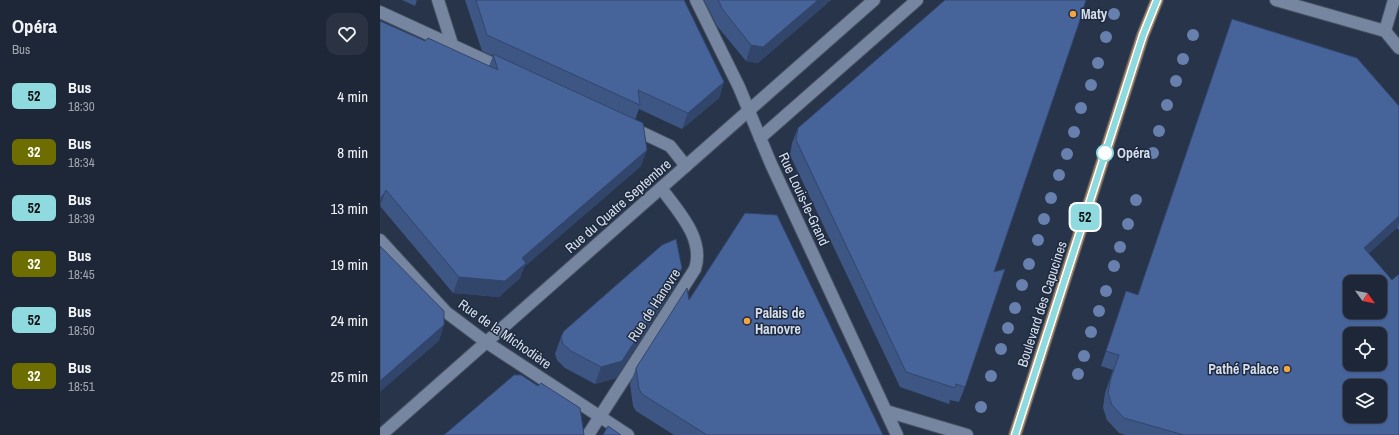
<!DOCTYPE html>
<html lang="fr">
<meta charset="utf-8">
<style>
:root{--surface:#1e2738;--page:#2b3343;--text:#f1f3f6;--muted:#a1a5ae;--line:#3c4453}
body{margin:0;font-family:"Archivo Narrow",sans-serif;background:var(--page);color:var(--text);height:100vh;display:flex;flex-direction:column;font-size:15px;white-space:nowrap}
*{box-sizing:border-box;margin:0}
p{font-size:13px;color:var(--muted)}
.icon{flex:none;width:22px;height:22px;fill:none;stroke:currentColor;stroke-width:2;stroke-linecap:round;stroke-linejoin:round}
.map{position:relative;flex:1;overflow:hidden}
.panel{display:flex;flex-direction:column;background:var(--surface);width:380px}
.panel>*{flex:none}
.badge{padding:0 8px;border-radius:6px;font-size:14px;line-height:26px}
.needle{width:26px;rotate:123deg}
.tools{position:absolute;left:963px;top:275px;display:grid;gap:8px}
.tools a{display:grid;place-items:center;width:44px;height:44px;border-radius:8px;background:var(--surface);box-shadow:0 1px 3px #0004,0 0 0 1px var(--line);font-size:20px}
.map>.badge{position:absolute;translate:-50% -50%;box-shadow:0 0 0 2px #fff}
.round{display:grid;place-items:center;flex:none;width:42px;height:42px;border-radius:12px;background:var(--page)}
.headline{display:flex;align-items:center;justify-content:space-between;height:68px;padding:0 12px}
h1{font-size:19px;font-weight:700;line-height:30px}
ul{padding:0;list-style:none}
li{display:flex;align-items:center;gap:12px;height:56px;padding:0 12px}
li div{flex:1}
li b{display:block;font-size:15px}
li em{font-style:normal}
li .badge{min-width:44px;font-weight:700;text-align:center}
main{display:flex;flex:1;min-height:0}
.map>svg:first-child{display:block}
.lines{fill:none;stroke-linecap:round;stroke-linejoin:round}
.service-casing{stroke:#485264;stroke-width:14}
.pedestrian-casing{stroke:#485264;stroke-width:14}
.minor-casing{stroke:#485264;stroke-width:14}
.tertiary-casing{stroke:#485264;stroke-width:14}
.secondary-casing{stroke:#485264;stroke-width:14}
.primary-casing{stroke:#485264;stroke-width:14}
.service{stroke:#7786a0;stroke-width:12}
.pedestrian{stroke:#7786a0;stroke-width:12}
.minor{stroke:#7786a0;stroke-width:12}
.tertiary{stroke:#7786a0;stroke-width:12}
.secondary{stroke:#7786a0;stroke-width:12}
.primary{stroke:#a6835a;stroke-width:12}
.tree{fill:#6880ad}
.wall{fill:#3d5684}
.shaded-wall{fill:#32466c}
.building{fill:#47649a;stroke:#32466c;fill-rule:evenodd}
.line-casing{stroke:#fff;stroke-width:9}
.line{stroke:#8fdadf;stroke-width:6}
.poi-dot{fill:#f3a443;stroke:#1e2a3f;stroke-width:1.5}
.stop-dot{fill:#fff;stroke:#8fdadf;stroke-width:2}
.labels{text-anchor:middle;stroke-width:3;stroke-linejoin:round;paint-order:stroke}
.poi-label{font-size:14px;font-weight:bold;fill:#d7dfed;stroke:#1e2a3f;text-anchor:start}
.stop-label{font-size:14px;font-weight:bold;fill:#d7dfed;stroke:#1e2a3f;text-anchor:start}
.street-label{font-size:14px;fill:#d7dfed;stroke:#1e2a3f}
</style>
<main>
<section class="panel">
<div class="headline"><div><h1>Opéra</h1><p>Bus</p></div><a class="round"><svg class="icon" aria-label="heart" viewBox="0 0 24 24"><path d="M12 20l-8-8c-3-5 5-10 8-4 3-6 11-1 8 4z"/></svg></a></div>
<ul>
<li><span class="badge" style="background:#8fdadf;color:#111">52</span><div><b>Bus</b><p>18:30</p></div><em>4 min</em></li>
<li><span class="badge" style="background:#6e6e00;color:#fff">32</span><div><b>Bus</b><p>18:34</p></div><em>8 min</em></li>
<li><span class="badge" style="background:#8fdadf;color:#111">52</span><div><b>Bus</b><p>18:39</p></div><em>13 min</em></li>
<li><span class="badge" style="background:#6e6e00;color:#fff">32</span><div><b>Bus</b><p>18:45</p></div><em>19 min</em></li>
<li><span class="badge" style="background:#8fdadf;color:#111">52</span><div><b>Bus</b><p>18:50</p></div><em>24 min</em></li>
<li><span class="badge" style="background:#6e6e00;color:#fff">32</span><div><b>Bus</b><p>18:51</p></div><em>25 min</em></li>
</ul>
</section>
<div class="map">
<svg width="1019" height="435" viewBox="0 0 1019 435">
<rect width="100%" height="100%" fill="#28344a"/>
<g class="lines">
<defs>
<path id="service" d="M 380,138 L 537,0"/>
<path id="pedestrian" d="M 106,342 L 219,416"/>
<path id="minor" d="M 58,0 L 72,44
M 0,12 L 124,69
M 250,127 L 290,146 L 306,166
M 0,240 L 66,312 L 106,342
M 219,416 L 248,435
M 208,435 L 315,269 C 325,239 298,211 281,188"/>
<path id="tertiary" d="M 316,0 L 359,87 L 391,164 L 517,435
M 506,411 L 587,435"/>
<path id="secondary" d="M 896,0 L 1005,31
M 1005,31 L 1014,0
M 1005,31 L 1019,48
M 1,435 L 494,0"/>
<path id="primary" d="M 635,435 L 763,35 L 777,0"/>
</defs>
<use href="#service" class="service-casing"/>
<use href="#pedestrian" class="pedestrian-casing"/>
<use href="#minor" class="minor-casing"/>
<use href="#tertiary" class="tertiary-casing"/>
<use href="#secondary" class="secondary-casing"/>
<use href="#primary" class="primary-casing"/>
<use href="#service" class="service"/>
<use href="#pedestrian" class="pedestrian"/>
<use href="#minor" class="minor"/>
<use href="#tertiary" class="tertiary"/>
<use href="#secondary" class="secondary"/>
<use href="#primary" class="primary"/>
</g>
<g class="tree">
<circle cx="734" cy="14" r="6"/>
<circle cx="813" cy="35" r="6"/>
<circle cx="726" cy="37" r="6"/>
<circle cx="803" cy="59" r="6"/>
<circle cx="718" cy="63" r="6"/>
<circle cx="796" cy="81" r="6"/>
<circle cx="711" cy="85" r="6"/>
<circle cx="787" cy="105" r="6"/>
<circle cx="701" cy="108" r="6"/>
<circle cx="779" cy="131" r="6"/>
<circle cx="694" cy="132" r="6"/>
<circle cx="773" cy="153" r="6"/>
<circle cx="687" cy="154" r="6"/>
<circle cx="679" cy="175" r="6"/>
<circle cx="671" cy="198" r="6"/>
<circle cx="756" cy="200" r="6"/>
<circle cx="664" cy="219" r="6"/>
<circle cx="748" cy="224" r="6"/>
<circle cx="658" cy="240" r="6"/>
<circle cx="740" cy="247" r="6"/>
<circle cx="649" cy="264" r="6"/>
<circle cx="734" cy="266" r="6"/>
<circle cx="642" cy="285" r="6"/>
<circle cx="726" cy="291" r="6"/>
<circle cx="635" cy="308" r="6"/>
<circle cx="719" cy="311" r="6"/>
<circle cx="628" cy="328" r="6"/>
<circle cx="711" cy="332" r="6"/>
<circle cx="621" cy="349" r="6"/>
<circle cx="704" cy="356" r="6"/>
<circle cx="698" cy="374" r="6"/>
<circle cx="611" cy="376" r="6"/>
<circle cx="601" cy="407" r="6"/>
</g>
<path class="wall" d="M 22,0 L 37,0 L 35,6 Z
M 85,0 L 304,0 L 344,82 L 339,98 L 302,129 L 259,109 L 255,120 L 261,166 L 144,267 L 140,278 L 119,297 L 73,293 L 0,206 L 45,41 L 109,66 L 113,56 L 102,51 Z
M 324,0 L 451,0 L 378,63 L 366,61 L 337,26 Z
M 852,19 L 1019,106 L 1019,230 L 1017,228 L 989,253 L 1019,435 L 746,435 L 739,433 L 727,420 L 723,408 L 725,393 L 733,370 L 721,366 L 746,291 L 758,295 Z
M 418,128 L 614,272 L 585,387 L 579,402 L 570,400 L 569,404 L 520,387 L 410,155 L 412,143 Z
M 296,284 L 236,378 L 215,384 L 185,368 L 177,360 L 175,354 L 181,337 Z
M 256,368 L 503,435 L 294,435 L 256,411 L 253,406 L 250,384 Z"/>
<path class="shaded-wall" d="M 438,0 L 451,0 L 378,63 L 366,61 L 371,45 Z
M 344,82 L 339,98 L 302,129 L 308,113 Z
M 267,150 L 261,166 L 144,267 L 140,278 L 119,297 L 73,293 L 79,277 Z
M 6,190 L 0,206 L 0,200 Z
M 1019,216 L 1019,223 L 1017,228 L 978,263 L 984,248 Z
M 302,268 L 296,284 L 236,378 L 215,384 L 221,367 Z
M 64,325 L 59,341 L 0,392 L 0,381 Z"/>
<path class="building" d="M 96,0 L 304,0 L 344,82 L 308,113 L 258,90 L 260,105 L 107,35 Z
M 338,0 L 438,0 L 383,47 L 371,45 L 343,10 Z
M 565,0 L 706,0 L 699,23 L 614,272 L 625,269 L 585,387 L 576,384 L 575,388 L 526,372 L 416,140 L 418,128 Z
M 852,19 L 977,58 L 1019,106 L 1019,216 L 984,248 L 1012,280 L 1019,274 L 1019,435 L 804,435 L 744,418 L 732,405 L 728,393 L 731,378 L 739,355 L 726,351 L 746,291 L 758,295 ZM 970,282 L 1000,282 L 1000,312 L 970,312 ZM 970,334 L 1000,334 L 1000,364 L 970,364 ZM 970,386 L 1000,386 L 1000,416 L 970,416 Z
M 0,21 L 45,41 L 48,38 L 118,70 L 113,54 L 263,123 L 267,150 L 142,258 L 146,263 L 125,281 L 79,277 L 6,190 L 0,200 Z
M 365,213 L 397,215 L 503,435 L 327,435 L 262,394 L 259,389 L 256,368 L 307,288 L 309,300 Z
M 296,239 L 302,268 L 242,361 L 221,367 L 191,351 L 183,344 L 181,337 L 184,331 L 282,245 Z
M 0,246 L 64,311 L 64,325 L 0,381 Z
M 134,375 L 141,375 L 158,386 L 161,383 L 200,408 L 204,435 L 64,435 Z
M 228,426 L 241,435 L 223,435 Z"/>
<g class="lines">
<defs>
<path id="line" d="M 635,435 L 763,35 L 777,0"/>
</defs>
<use href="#line" class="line-casing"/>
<use href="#line" class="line"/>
</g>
<g class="poi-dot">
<circle cx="693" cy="14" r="4"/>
<circle cx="367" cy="321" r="4"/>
<circle cx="907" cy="369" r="4"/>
</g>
<circle class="stop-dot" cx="725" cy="153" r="8"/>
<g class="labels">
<g class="poi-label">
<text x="701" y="19">Maty</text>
<text x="375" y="318">Palais de<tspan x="375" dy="16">Hanovre</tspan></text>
<text x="899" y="374" text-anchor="end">Pathé Palace</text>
</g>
<g class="stop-label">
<text x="737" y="158">Opéra</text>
</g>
<g class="street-label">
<text transform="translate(424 199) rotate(65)" y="5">Rue Louis-le-Grand</text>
<text transform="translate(238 206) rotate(-41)" y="5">Rue du Quatre Septembre</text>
<text transform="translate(662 304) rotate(-72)" y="5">Boulevard des Capucines</text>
<text transform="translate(274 305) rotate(-57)" y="5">Rue de Hanovre</text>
<text transform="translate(125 334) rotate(35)" y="5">Rue de la Michodière</text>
</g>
</g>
</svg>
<div class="tools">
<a><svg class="needle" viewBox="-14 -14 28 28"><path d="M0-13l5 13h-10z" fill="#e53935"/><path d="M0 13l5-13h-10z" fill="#a1a5ae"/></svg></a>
<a><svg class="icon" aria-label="locate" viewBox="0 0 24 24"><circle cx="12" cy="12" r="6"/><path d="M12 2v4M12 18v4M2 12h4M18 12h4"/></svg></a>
<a><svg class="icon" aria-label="layers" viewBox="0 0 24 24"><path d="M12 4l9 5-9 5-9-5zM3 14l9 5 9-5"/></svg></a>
</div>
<b class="badge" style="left:705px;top:217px;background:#8fdadf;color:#111">52</b>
</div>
</main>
